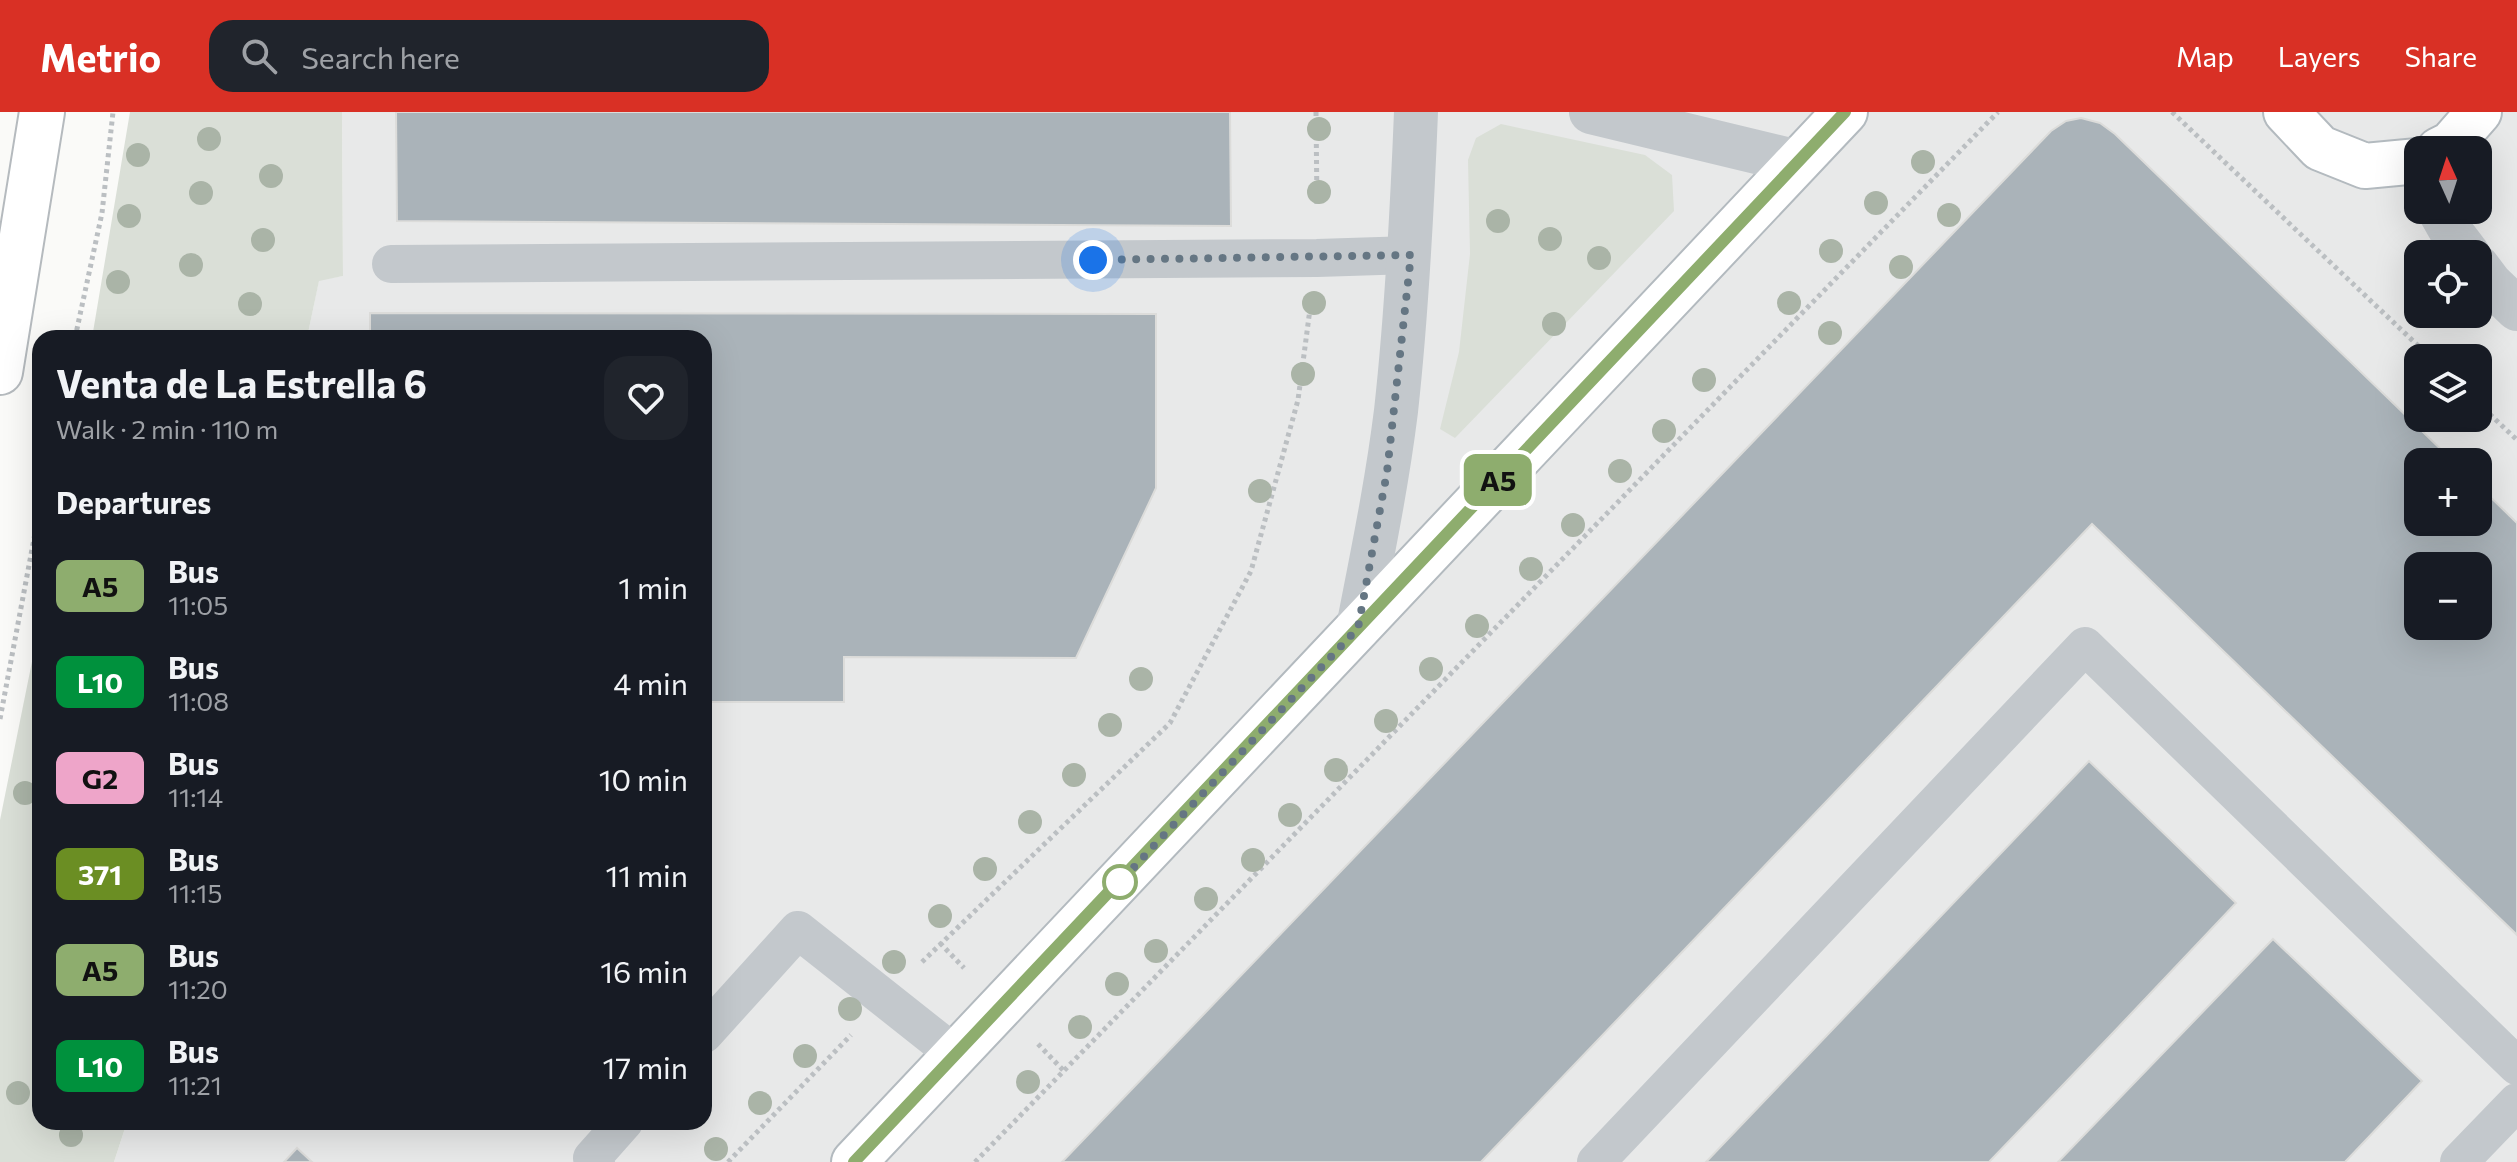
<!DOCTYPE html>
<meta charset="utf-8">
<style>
:root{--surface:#171b24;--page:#20242c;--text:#f1f3f6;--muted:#9ea1a6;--accent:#d93025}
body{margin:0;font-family:Commissioner,sans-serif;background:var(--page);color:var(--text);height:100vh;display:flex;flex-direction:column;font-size:30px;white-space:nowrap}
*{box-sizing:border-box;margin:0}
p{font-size:26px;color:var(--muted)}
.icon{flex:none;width:44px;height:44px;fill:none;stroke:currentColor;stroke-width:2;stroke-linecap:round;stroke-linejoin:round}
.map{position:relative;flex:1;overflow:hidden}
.details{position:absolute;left:32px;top:218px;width:680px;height:800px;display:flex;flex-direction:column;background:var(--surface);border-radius:24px;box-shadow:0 8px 32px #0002}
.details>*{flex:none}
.badge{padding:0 16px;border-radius:12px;font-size:28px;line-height:52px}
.needle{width:52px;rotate:357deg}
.fabs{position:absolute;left:2404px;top:24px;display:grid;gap:16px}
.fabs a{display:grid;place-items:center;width:88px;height:88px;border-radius:16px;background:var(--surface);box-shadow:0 8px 32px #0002;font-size:40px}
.you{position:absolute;width:40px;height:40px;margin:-20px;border:6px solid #fff;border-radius:50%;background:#1a73e8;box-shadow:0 0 0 12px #1a73e833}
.map>.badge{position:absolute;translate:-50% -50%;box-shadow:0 0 0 4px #fff}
h2{padding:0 24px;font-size:30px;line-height:72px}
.round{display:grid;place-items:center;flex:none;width:84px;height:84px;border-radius:24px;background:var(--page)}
.head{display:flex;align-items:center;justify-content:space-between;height:136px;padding:0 24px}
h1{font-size:38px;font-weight:700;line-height:60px}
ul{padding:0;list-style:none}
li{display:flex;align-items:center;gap:24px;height:96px;padding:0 24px}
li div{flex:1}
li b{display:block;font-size:30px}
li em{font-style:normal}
li .badge{min-width:88px;font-weight:700;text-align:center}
header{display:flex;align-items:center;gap:48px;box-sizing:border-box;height:112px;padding:0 40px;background:var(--accent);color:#fff}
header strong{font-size:38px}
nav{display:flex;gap:44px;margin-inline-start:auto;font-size:28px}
.search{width:560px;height:72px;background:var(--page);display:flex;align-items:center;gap:20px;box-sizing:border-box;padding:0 28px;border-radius:24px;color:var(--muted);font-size:30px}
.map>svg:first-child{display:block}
.built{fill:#e8e9e9;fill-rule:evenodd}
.green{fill:#dadfd7}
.building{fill:#aab3b9;stroke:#dcdcda;stroke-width:2;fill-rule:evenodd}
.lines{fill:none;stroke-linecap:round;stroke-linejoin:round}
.secondary-casing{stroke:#b3babf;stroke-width:48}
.primary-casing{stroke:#b5babe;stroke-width:48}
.path{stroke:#bbbfc2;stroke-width:5;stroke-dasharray:4 4;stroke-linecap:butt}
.service{stroke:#c3c8cc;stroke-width:38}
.minor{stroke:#c3c8cc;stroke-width:44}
.secondary{stroke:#fff;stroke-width:44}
.primary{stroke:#fff;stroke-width:44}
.tree{fill:#aab4a7}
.line-casing{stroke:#fff;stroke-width:18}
.line{stroke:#8ead6e;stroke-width:12}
.walk{stroke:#657683;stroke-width:8;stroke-dasharray:0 14.4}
.stop-dot{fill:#fff;stroke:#8ead6e;stroke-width:4}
</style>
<header>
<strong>Metrio</strong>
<div class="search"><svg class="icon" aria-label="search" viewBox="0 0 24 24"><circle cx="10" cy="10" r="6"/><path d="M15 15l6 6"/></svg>Search here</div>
<nav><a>Map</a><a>Layers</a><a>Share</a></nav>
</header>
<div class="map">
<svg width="2517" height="1050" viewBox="0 0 2517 1050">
<rect width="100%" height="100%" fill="#fafaf8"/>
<path class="built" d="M 342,0 L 2517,0 L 2517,1050 L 114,1050 L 127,1010 L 704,1010 L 704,226 L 307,226 L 319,168 L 343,164 ZM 2418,38 L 2478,38 L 2478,98 L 2418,98 ZM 2418,142 L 2478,142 L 2478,202 L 2418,202 ZM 2418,246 L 2478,246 L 2478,306 L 2418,306 ZM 2418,350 L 2478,350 L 2478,410 L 2418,410 ZM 2418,454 L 2478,454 L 2478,514 L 2418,514 Z"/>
<path class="green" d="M 130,0 L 342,0 L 343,164 L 319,169 L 307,226 L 92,226 Z
M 1501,12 L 1645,43 L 1672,63 L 1674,99 L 1455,326 L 1440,317 L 1459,240 L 1470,142 L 1468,48 L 1476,26 Z
M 40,510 L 40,1010 L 127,1010 L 114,1050 L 0,1050 L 0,708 Z"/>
<path class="building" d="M 396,0 L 1230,0 L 1231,114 L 397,109 Z
M 2081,6 L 2100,11 L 2115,22 L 2454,350 L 2418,350 L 2418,410 L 2478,410 L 2478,373 L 2517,411 L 2517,823 L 2092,412 L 1481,1050 L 1062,1050 L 2051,19 L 2066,9 ZM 2418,454 L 2478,454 L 2478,514 L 2418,514 Z
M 370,201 L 1156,202 L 1156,376 L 1076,546 L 844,545 L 844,590 L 704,590 L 704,226 L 370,226 Z
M 2089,649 L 2236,791 L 2109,925 L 1989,1050 L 1706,1050 Z
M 2273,827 L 2422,969 L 2345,1050 L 2058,1050 Z
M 297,1036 L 312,1050 L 284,1050 Z"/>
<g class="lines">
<defs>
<path id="secondary" d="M 2286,0 L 2320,36 L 2365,54 L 2418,49
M 2439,38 L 2451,32 L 2479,0
M 854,1050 L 1845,0"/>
<path id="primary" d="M 0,260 L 42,0"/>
</defs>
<use href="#secondary" class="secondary-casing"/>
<use href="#primary" class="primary-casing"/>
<path class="path" d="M 1316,0 L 1317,95
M 2172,0 L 2431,246
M 75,226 L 102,101 L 113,0
M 2478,291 L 2517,328
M 0,607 L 40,395
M 940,831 L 964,856
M 922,850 L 1170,611 L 1251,459 L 1298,288 L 1310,197
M 1038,932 L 1064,959
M 728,1050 L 851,923
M 975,1050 L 1998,0"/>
<path class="service" d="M 391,152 L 1317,146 L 1411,143
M 704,922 L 798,818 L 956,943
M 596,1050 L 592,1046 L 624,1010
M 1596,1050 L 2085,534 L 2517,954
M 2459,1050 L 2517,990"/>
<path class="minor" d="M 1591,0 L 1798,50
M 2439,98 L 2452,121 L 2468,142
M 2478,155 L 2490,171 L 2517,197
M 1358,516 C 1372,444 1387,372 1396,299 C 1407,200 1412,100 1416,0"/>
<use href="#secondary" class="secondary"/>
<use href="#primary" class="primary"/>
</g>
<g class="tree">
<circle cx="1319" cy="17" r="12"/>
<circle cx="209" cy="27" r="12"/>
<circle cx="138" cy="43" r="12"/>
<circle cx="1923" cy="50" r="12"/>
<circle cx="271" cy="64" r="12"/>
<circle cx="1319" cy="80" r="12"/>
<circle cx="201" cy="81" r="12"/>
<circle cx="1876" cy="91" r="12"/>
<circle cx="1949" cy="103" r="12"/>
<circle cx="129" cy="104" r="12"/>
<circle cx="1498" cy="109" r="12"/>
<circle cx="1550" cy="127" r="12"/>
<circle cx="263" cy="128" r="12"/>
<circle cx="1831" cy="139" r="12"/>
<circle cx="1599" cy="146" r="12"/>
<circle cx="191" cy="153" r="12"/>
<circle cx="1901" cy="155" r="12"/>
<circle cx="118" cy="170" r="12"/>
<circle cx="1314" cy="191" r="12"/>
<circle cx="1789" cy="191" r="12"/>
<circle cx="250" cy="192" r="12"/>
<circle cx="1554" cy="212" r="12"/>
<circle cx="1830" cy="221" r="12"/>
<circle cx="1303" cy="262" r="12"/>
<circle cx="1704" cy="268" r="12"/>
<circle cx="1664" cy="319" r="12"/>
<circle cx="1620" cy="359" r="12"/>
<circle cx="1260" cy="379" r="12"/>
<circle cx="1573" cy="413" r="12"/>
<circle cx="1531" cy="457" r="12"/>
<circle cx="1477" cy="514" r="12"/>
<circle cx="1431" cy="557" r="12"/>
<circle cx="1141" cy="567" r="12"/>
<circle cx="1386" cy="609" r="12"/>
<circle cx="1110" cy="613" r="12"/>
<circle cx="1336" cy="658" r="12"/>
<circle cx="1074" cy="663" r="12"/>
<circle cx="25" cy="681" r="12"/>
<circle cx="1290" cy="703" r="12"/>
<circle cx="1030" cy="710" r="12"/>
<circle cx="1253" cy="748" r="12"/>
<circle cx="985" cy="757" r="12"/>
<circle cx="1206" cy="787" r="12"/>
<circle cx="940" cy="804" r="12"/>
<circle cx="1156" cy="839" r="12"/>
<circle cx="894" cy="850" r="12"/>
<circle cx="1117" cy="872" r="12"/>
<circle cx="850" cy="897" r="12"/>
<circle cx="1080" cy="915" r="12"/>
<circle cx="805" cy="944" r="12"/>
<circle cx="1028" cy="970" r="12"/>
<circle cx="18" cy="981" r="12"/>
<circle cx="760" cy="991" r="12"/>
<circle cx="71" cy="1023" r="12"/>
<circle cx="716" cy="1037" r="12"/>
</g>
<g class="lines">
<defs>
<path id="line" d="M 854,1050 L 1845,0"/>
</defs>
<use href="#line" class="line-casing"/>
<use href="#line" class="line"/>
<path class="walk" d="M 1093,148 L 1411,143 L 1387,360 L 1358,516 L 1120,770"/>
</g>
<circle class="stop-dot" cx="1120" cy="770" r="16"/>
</svg>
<div class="fabs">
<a><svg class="needle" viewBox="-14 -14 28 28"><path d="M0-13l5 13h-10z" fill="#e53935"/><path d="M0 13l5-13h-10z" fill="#9ea1a6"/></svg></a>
<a><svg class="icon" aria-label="locate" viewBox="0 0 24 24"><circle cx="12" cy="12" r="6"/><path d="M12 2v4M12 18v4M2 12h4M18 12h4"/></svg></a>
<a><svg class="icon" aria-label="layers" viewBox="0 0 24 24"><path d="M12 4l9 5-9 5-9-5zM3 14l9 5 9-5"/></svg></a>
<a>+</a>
<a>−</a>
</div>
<div class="you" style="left:1093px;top:148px"></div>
<b class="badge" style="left:1498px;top:368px;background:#8ead6e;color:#111">A5</b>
<section class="details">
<div class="head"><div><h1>Venta de La Estrella 6</h1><p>Walk · 2 min · 110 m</p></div><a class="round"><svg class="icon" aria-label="heart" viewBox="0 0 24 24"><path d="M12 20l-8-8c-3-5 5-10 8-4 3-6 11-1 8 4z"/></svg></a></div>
<h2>Departures</h2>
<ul>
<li><span class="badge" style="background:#8ead6e;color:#111">A5</span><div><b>Bus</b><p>11:05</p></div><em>1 min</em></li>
<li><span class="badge" style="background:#00913d;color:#fff">L10</span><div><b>Bus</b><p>11:08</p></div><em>4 min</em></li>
<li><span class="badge" style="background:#eea5c9;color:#111">G2</span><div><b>Bus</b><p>11:14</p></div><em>10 min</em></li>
<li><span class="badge" style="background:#6b8e23;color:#fff">371</span><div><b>Bus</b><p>11:15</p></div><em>11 min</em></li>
<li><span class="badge" style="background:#8ead6e;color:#111">A5</span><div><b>Bus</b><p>11:20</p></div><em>16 min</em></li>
<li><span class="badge" style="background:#00913d;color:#fff">L10</span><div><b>Bus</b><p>11:21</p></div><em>17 min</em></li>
</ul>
</section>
</div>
